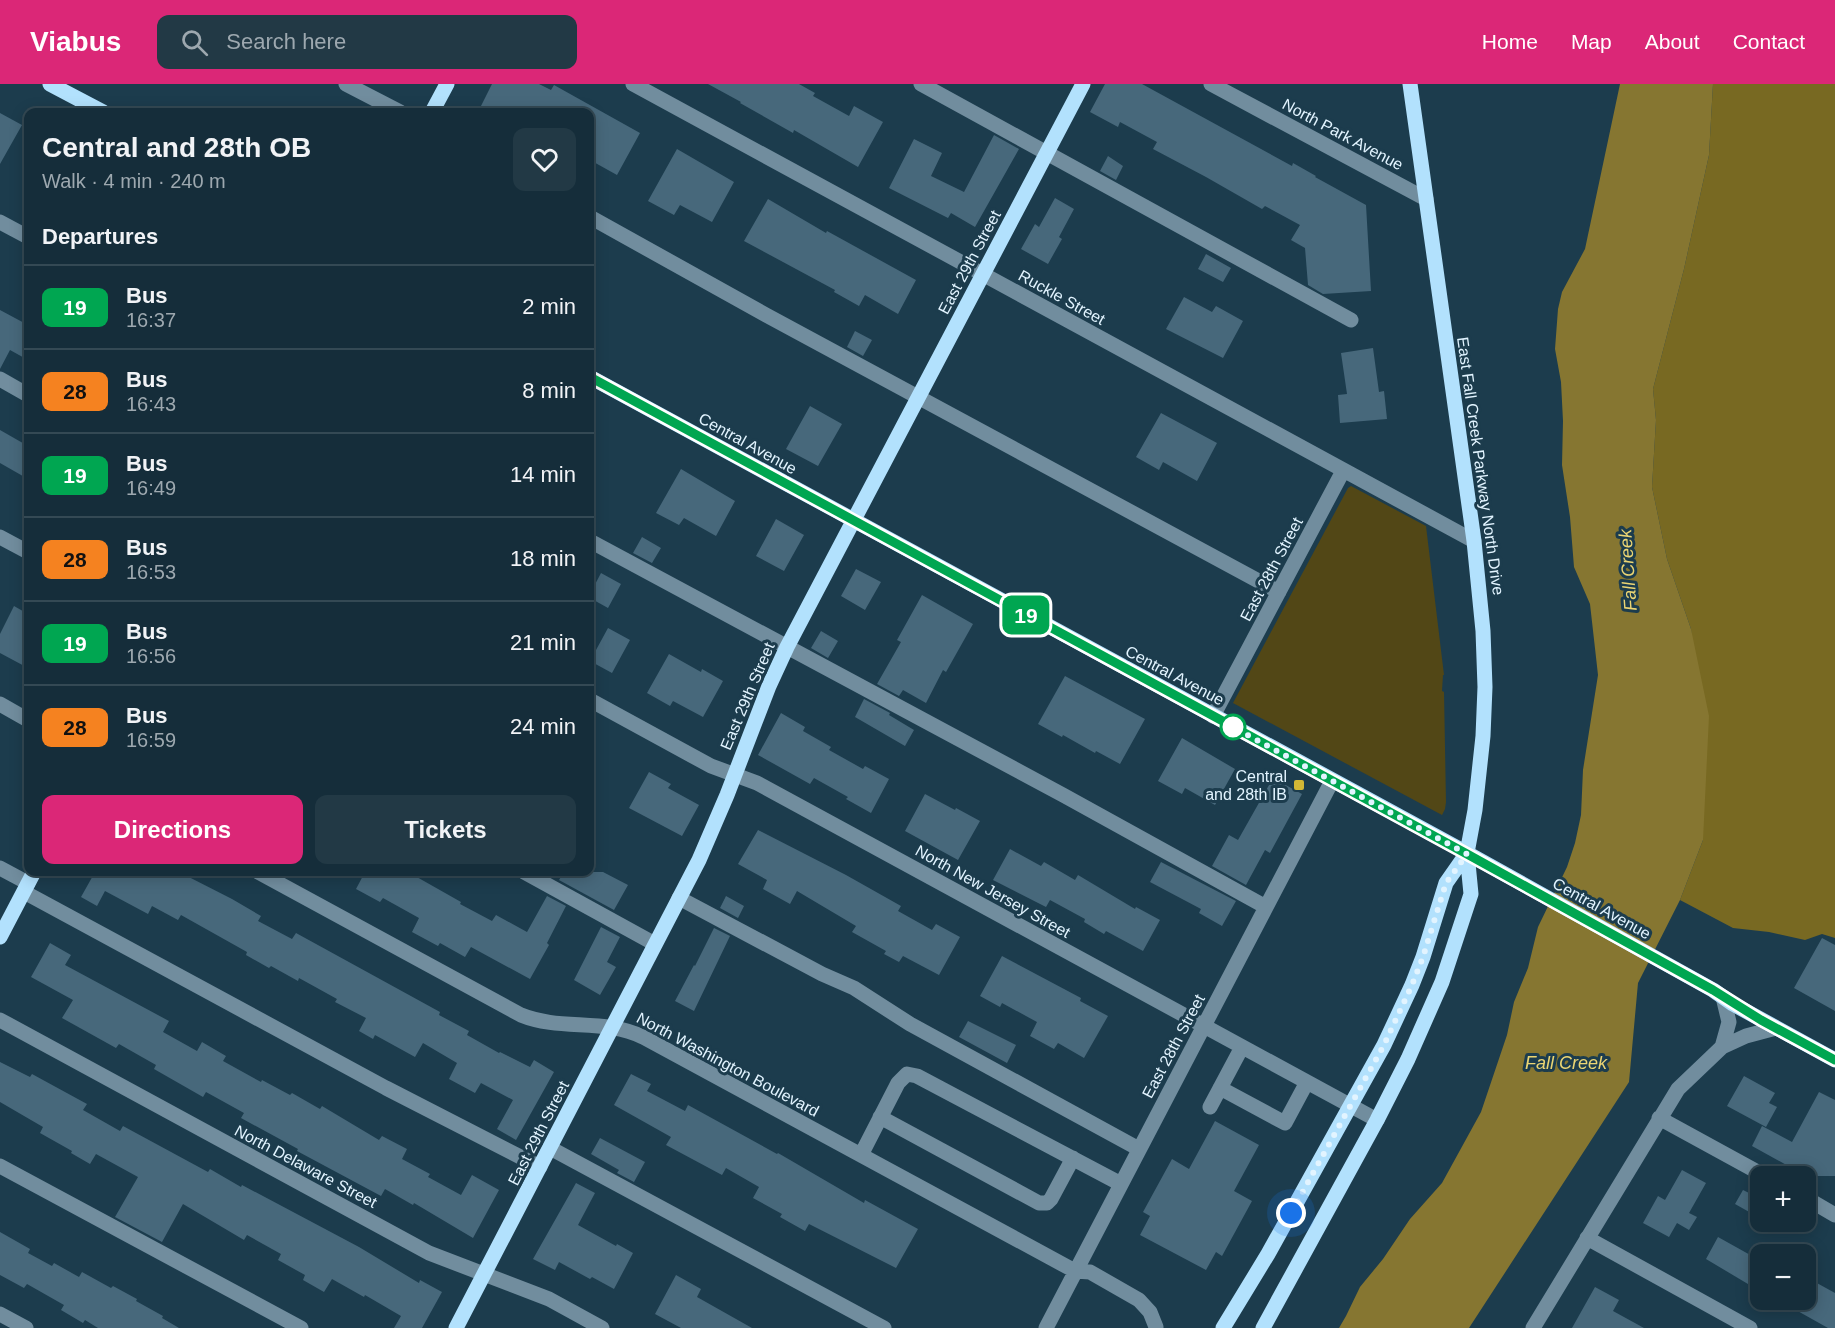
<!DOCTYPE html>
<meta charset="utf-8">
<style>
:root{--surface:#152d3a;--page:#223945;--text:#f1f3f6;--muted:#9da8af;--line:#344954;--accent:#db2777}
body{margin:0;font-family:Arial,sans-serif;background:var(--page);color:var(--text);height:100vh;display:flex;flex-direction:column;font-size:22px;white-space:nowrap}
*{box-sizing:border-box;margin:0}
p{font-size:20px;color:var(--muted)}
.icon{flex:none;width:33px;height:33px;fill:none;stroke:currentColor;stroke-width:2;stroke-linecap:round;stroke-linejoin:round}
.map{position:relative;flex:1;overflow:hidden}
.drawer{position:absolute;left:24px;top:24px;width:570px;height:768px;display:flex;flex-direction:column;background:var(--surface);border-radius:12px;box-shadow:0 3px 15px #0003,0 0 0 2px var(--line)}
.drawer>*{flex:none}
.badge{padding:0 12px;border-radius:9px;font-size:21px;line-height:39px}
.fabs{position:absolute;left:1750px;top:1082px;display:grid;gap:12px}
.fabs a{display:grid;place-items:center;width:66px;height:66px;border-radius:12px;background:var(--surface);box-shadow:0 3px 15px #0003,0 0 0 2px var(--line);font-size:30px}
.you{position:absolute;width:30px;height:30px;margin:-15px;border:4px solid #fff;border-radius:50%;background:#1a73e8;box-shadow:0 0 0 9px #1a73e833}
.map>.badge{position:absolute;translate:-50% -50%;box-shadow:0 0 0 3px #fff}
h2{padding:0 18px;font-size:22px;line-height:54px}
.round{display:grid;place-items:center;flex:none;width:63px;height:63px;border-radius:12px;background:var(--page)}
.summary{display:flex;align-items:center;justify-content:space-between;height:102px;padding:0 18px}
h1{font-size:28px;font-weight:700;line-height:45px}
.cta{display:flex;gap:12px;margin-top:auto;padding:12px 18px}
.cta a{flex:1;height:69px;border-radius:12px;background:var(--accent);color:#fff;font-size:24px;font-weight:700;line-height:69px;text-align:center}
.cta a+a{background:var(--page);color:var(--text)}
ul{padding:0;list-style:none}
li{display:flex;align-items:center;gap:18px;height:84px;padding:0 18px;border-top:2px solid var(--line)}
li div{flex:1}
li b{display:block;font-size:22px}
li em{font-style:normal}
li .badge{min-width:66px;font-weight:700;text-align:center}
header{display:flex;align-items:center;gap:36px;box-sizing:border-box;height:84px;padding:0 30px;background:var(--accent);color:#fff}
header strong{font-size:28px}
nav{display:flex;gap:33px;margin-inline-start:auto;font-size:21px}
.search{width:420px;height:54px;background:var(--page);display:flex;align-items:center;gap:15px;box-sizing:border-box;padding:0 21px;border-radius:12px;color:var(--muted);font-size:22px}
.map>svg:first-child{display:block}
.green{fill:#524716}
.forest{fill:#786922}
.water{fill:#867631}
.building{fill:#47687b}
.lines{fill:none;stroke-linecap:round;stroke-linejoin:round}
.minor{stroke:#718d9e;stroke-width:15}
.major{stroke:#b2e1fd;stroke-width:15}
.line-casing{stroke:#fff;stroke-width:14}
.line{stroke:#00a651;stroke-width:9}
.walk{stroke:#e2f4ff;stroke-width:6;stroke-dasharray:0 10.8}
.stop-dot{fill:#fff;stroke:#00a651;stroke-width:3}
.poi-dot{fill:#d2b735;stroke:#1c3c4d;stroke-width:2}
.labels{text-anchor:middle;stroke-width:6;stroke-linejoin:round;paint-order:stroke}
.street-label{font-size:16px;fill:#e2f4ff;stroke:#1c3c4d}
.poi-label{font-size:16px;fill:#e2f4ff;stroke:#1c3c4d;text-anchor:end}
.water-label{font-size:18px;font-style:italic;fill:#ebd573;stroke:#1c3c4d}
</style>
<header>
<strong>Viabus</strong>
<div class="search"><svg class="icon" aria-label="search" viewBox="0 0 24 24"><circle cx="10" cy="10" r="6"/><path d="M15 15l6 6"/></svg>Search here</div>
<nav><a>Home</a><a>Map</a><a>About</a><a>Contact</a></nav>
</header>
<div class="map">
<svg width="1835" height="1244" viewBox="0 0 1835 1244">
<rect width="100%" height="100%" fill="#1c3c4d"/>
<path class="green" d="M 1351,402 L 1426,442 L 1444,591 L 1443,591 L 1442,607 L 1444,608 L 1446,718 L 1445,725 L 1442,731 L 1233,619 L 1348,404 Z"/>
<path class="forest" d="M 1713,0 L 1835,0 L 1835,854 L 1822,850 L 1805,856 L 1769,848 L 1733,844 L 1680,816 L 1703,756 L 1691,545 L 1667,475 L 1652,403 L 1656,336 L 1653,305 L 1684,185 L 1709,71 Z"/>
<path class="water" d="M 1620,0 L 1713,0 L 1709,71 L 1684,185 L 1653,305 L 1656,336 L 1652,403 L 1667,475 L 1691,545 L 1709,632 L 1703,756 L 1680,816 L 1638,899 L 1629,998 L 1469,1244 L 1339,1244 L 1346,1232 L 1360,1203 L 1383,1175 L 1410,1135 L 1442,1099 L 1481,1028 L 1507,951 L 1514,918 L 1528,884 L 1538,843 L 1567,783 L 1575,759 L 1581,731 L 1583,686 L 1598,591 L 1590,520 L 1574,483 L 1570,433 L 1562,381 L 1563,337 L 1561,298 L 1555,265 L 1558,225 L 1562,208 L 1585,165 Z"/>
<path class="building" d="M 492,0 L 539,0 L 551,6 L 554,1 L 640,49 L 617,91 L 590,76 L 590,28 L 478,28 Z
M 708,0 L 799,0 L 815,9 L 813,12 L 849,32 L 854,22 L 883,38 L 858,83 L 794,46 L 793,49 L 740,19 L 741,18 Z
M 1105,0 L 1142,0 L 1292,82 L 1293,79 L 1316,92 L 1315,93 L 1366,121 L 1371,207 L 1323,210 L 1308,201 L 1305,164 L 1291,156 L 1300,141 L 1265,122 L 1262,125 L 1206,93 L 1153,65 L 1157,58 L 1120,38 L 1118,43 L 1090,28 Z
M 0,29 L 22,41 L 0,80 Z
M 994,51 L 1019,65 L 975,143 L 951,129 L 948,134 L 889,104 L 914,55 L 942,69 L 931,92 L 964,108 Z
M 677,65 L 734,98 L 712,138 L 680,121 L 674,131 L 648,117 Z
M 1108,72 L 1123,82 L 1116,96 L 1100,87 Z
M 1055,114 L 1074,125 L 1059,153 L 1062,155 L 1048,180 L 1021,165 L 1035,140 L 1039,143 Z
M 768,115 L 826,149 L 827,147 L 916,196 L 898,230 L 865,211 L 859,222 L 834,208 L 835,206 L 744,157 Z
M 1206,170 L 1231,184 L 1223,198 L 1198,185 Z
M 1184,213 L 1212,228 L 1216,222 L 1243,237 L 1223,274 L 1166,245 Z
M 0,226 L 28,241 L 28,276 L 10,266 L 0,285 Z
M 855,247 L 872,256 L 863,272 L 847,263 Z
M 1373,264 L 1379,308 L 1384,307 L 1387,335 L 1340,339 L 1338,311 L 1347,310 L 1341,269 Z
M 810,322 L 842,340 L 818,382 L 786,365 Z
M 1161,329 L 1217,359 L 1197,397 L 1163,378 L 1159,386 L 1136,373 Z
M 0,346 L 28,362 L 28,395 L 0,379 Z
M 681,385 L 735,417 L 716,452 L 684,434 L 679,441 L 656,429 Z
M 776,435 L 804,451 L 784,487 L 756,472 Z
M 642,453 L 661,464 L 652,479 L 633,469 Z
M 856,485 L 881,498 L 865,526 L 841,512 Z
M 601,489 L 621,500 L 608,524 L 590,514 L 590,510 Z
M 922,511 L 973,540 L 946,588 L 943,586 L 926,619 L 903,606 L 899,612 L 877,600 L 901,558 L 897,556 Z
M 14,522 L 28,530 L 28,584 L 0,569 L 0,550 Z
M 608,544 L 630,556 L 612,589 L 590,577 Z
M 821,547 L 838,557 L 828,574 L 811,564 Z
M 669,570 L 701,588 L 702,585 L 723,597 L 703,633 L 673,617 L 670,622 L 647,609 Z
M 1065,592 L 1145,635 L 1120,680 L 1096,667 L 1095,669 L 1063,651 L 1062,653 L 1038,640 Z
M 864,615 L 890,629 L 889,631 L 914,646 L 905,662 L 855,633 Z
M 781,629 L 805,643 L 803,647 L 831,663 L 829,666 L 863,685 L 865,682 L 889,695 L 871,729 L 846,715 L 848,713 L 814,694 L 810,700 L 758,671 Z
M 1182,654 L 1235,685 L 1215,721 L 1185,704 L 1182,710 L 1158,697 Z
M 649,688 L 671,700 L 668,704 L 699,721 L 682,752 L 629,724 Z
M 1273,694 L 1302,710 L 1270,769 L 1265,766 L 1246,801 L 1212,782 L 1229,751 L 1238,756 Z
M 925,710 L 955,726 L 956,724 L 980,737 L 958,776 L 905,747 Z
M 758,746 L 846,791 L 901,822 L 898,827 L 932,846 L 936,840 L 960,853 L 939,891 L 903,872 L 899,878 L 884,870 L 886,867 L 852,848 L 856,842 L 797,807 L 790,820 L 763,805 L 767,796 L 738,780 Z
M 1010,765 L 1041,782 L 1044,778 L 1075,796 L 1078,791 L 1135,825 L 1136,823 L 1160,836 L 1143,867 L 1106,847 L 1104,850 L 1084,838 L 1085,835 L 1050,816 L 1046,823 L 993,796 Z
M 1161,778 L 1236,817 L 1222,842 L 1199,829 L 1201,825 L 1150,798 Z
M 95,788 L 179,788 L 232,815 L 261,832 L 258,837 L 292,855 L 296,849 L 440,928 L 439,931 L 469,947 L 467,951 L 499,969 L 500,968 L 530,983 L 534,976 L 554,988 L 516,1056 L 497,1045 L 513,1016 L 481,999 L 475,1009 L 449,995 L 457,979 L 423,959 L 415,973 L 375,951 L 373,955 L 359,947 L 366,934 L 335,918 L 337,915 L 299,894 L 298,897 L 271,882 L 269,884 L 246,871 L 247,868 L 181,831 L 178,836 L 152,822 L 148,830 L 105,807 L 97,822 L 81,813 Z
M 365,788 L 408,788 L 461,818 L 460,820 L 492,837 L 496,831 L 527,848 L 547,812 L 566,822 L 547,859 L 549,861 L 530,895 L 471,863 L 465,873 L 440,859 L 438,862 L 412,848 L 419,834 L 383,814 L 380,818 L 356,805 Z
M 564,788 L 603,788 L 628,801 L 614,826 L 559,796 Z
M 726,812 L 744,822 L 738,834 L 720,824 Z
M 601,843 L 620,853 L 607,878 L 616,883 L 600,911 L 574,896 Z
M 714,844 L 730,852 L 694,927 L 675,917 L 694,881 L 695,882 Z
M 1822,854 L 1835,861 L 1835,927 L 1794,904 Z
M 50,859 L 71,871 L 65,881 L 169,937 L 163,948 L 197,967 L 202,958 L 226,972 L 223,977 L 261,998 L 262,996 L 290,1011 L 292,1009 L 320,1025 L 322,1022 L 379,1056 L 382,1052 L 407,1065 L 402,1075 L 430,1090 L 428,1093 L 461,1111 L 472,1091 L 499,1106 L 473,1154 L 414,1119 L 413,1121 L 385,1105 L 381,1112 L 297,1067 L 298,1065 L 241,1034 L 244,1029 L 206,1008 L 203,1013 L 154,985 L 156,981 L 119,960 L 116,964 L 62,934 L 73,916 L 31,893 Z
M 1002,872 L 1081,914 L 1080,917 L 1108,932 L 1084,974 L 1058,959 L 1054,965 L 1030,952 L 1037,938 L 1002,919 L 1000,923 L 980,912 Z
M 968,937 L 1016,961 L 1007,979 L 959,953 Z
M 0,978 L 30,993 L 32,990 L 87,1020 L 83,1026 L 120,1047 L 123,1042 L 208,1088 L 210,1085 L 241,1103 L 242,1101 L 359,1163 L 419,1199 L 420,1196 L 442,1208 L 422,1244 L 394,1244 L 401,1232 L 365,1211 L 364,1213 L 332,1195 L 324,1208 L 303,1196 L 305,1191 L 278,1176 L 281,1170 L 247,1151 L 244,1156 L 183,1120 L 162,1158 L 115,1133 L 138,1093 L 96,1070 L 90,1080 L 71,1069 L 72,1067 L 40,1049 L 43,1043 L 0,1018 Z
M 631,990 L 651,1000 L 647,1007 L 685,1027 L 688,1021 L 777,1070 L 778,1069 L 864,1119 L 865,1116 L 918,1145 L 896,1184 L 809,1140 L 805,1147 L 780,1133 L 782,1130 L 753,1114 L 759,1103 L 726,1084 L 722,1091 L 666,1061 L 671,1053 L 614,1021 Z
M 1744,992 L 1775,1009 L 1769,1019 L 1777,1023 L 1766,1043 L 1727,1022 Z
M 1819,1008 L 1835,1016 L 1835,1092 L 1795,1092 L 1788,1088 L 1790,1083 L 1752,1062 L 1762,1042 L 1792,1058 Z
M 1215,1037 L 1259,1061 L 1234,1107 L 1252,1117 L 1222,1172 L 1216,1168 L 1206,1186 L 1140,1151 L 1150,1132 L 1143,1128 L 1172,1075 L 1189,1085 Z
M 600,1054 L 645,1078 L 634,1098 L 617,1089 L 619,1086 L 591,1070 Z
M 1682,1086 L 1706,1099 L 1689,1129 L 1697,1133 L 1689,1146 L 1677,1139 L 1669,1153 L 1643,1139 L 1658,1112 L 1665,1116 Z
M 576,1099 L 595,1109 L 578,1141 L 616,1162 L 617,1160 L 633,1169 L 614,1205 L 592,1193 L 590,1195 L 559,1178 L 555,1186 L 533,1175 Z
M 1743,1106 L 1759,1114 L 1751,1129 L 1735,1120 Z
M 0,1148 L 30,1165 L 28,1169 L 52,1182 L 54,1179 L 79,1193 L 82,1188 L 111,1204 L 113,1202 L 137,1215 L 136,1217 L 163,1232 L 162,1234 L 179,1244 L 98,1244 L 85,1236 L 83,1239 L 61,1226 L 64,1221 L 27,1200 L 24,1204 L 0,1191 Z
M 1718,1153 L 1761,1177 L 1761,1206 L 1753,1203 L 1706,1175 Z
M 676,1191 L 701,1205 L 697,1213 L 752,1244 L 681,1244 L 655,1230 Z
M 1806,1193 L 1835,1209 L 1835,1244 L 1828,1244 L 1776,1215 L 1806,1215 Z
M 1595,1203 L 1619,1216 L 1613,1227 L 1644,1244 L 1572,1244 Z"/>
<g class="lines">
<path class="minor" d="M 346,0 L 400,28
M 633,0 L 1474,457
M 921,0 L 1351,236
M 1211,0 L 1426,115
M 590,133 L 766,231 L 1279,508
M 0,138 L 28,153
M 0,295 L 28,311
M 0,453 L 28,468
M 590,457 L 1063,711 L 1266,823
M 590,616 L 711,682 L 757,699 L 1377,1036
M 0,620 L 28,636
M 1213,632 L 1343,387
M 0,784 L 28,799
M 258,788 L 521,931 C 560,947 605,934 643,953 L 1075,1187 L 1090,1188 L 1139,1216 L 1150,1228 L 1156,1243
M 524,788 L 655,860
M 24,808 L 386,1004 L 540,1083
M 679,814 L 822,890 L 854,904 L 910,940 L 1139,1065
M 0,936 L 429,1169 L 549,1215 L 602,1244
M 1722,963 L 1729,938 L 1723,913
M 1220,1004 L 1285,1039 L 1307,998
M 1210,1023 L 1242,963
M 880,1033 L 1039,1119 L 1047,1119 L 1051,1115 L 1073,1074
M 1659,1034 L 1765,1092
M 550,1064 L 884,1244
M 861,1071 L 898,999 L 907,990 L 917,992 L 1121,1100
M 0,1082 L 301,1244
M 1806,1114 L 1835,1131
M 1587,1154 L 1750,1244
M 0,1230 L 26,1244
M 1046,1244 L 1332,697
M 1533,1244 L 1678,1005 L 1722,963 L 1746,952 L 1776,944"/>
<path class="major" d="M 50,0 L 103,28
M 432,28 L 447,0
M 590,293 L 1467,769 L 1713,906 L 1733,920 L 1835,976
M 0,853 L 34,788
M 456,1244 L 699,776 L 727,711 L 769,602 L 787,563 L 1083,0
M 1223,1244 L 1268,1170 L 1384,961 L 1412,901 L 1423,873 L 1446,799 L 1467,769
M 1263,1244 L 1377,1036 L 1408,975 L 1442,898 L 1471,810 L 1467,769 L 1475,726 L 1483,652 L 1485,603 L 1483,547 L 1474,457 L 1410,0"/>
</g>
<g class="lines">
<defs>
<path id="line" d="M 590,293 L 1467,770 L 1713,906 L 1761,936 L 1835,976"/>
</defs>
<use href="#line" class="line-casing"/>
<use href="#line" class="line"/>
<path class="walk" d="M 1233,643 L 1231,642 L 1467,770 L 1446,799 L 1423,873 L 1412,901 L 1384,961 L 1291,1129"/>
</g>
<circle class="stop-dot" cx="1233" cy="643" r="12"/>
<rect class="poi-dot" x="1293" y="695" width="12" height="12" rx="3"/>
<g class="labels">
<g class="street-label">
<text transform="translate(1343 50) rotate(28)" y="6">North Park Avenue</text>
<text transform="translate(969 178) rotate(-62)" y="6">East 29th Street</text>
<text transform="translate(1062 213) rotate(29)" y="6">Ruckle Street</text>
<text transform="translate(748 359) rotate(29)" y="6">Central Avenue</text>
<text transform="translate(1481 382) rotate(82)" y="6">East Fall Creek Parkway North Drive</text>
<text transform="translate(1271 485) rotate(-62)" y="6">East 28th Street</text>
<text transform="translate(1175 591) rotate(28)" y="6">Central Avenue</text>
<text transform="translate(747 612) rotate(-67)" y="6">East 29th Street</text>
<text transform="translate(993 807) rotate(29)" y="6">North New Jersey Street</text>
<text transform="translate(1602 824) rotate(29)" y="6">Central Avenue</text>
<text transform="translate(1173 962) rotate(-62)" y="6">East 28th Street</text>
<text transform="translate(728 980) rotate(28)" y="6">North Washington Boulevard</text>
<text transform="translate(538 1049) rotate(-63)" y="6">East 29th Street</text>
<text transform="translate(306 1082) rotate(28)" y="6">North Delaware Street</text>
</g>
<g class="poi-label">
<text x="1287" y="698">Central<tspan x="1287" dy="18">and 28th IB</tspan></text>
</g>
<g class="water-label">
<text transform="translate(1628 486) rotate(-94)" y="6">Fall Creek</text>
<text x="1566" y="985">Fall Creek</text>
</g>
</g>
</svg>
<div class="fabs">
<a>+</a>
<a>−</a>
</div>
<div class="you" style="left:1291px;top:1129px"></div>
<b class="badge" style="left:1026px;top:531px;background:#00a651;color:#fff">19</b>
<section class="drawer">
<div class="summary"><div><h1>Central and 28th OB</h1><p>Walk · 4 min · 240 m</p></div><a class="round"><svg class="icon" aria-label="heart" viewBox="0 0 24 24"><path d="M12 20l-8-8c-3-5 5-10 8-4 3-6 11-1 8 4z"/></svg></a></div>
<h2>Departures</h2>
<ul>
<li><span class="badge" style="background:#00a651;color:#fff">19</span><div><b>Bus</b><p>16:37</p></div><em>2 min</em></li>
<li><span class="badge" style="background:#f58220;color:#111">28</span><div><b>Bus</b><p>16:43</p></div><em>8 min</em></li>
<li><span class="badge" style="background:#00a651;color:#fff">19</span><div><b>Bus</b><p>16:49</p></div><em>14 min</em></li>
<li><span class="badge" style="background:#f58220;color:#111">28</span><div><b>Bus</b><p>16:53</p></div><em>18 min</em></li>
<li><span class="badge" style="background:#00a651;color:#fff">19</span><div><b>Bus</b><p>16:56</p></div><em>21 min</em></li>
<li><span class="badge" style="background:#f58220;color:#111">28</span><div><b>Bus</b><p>16:59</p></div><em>24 min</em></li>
</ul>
<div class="cta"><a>Directions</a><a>Tickets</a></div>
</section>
</div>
